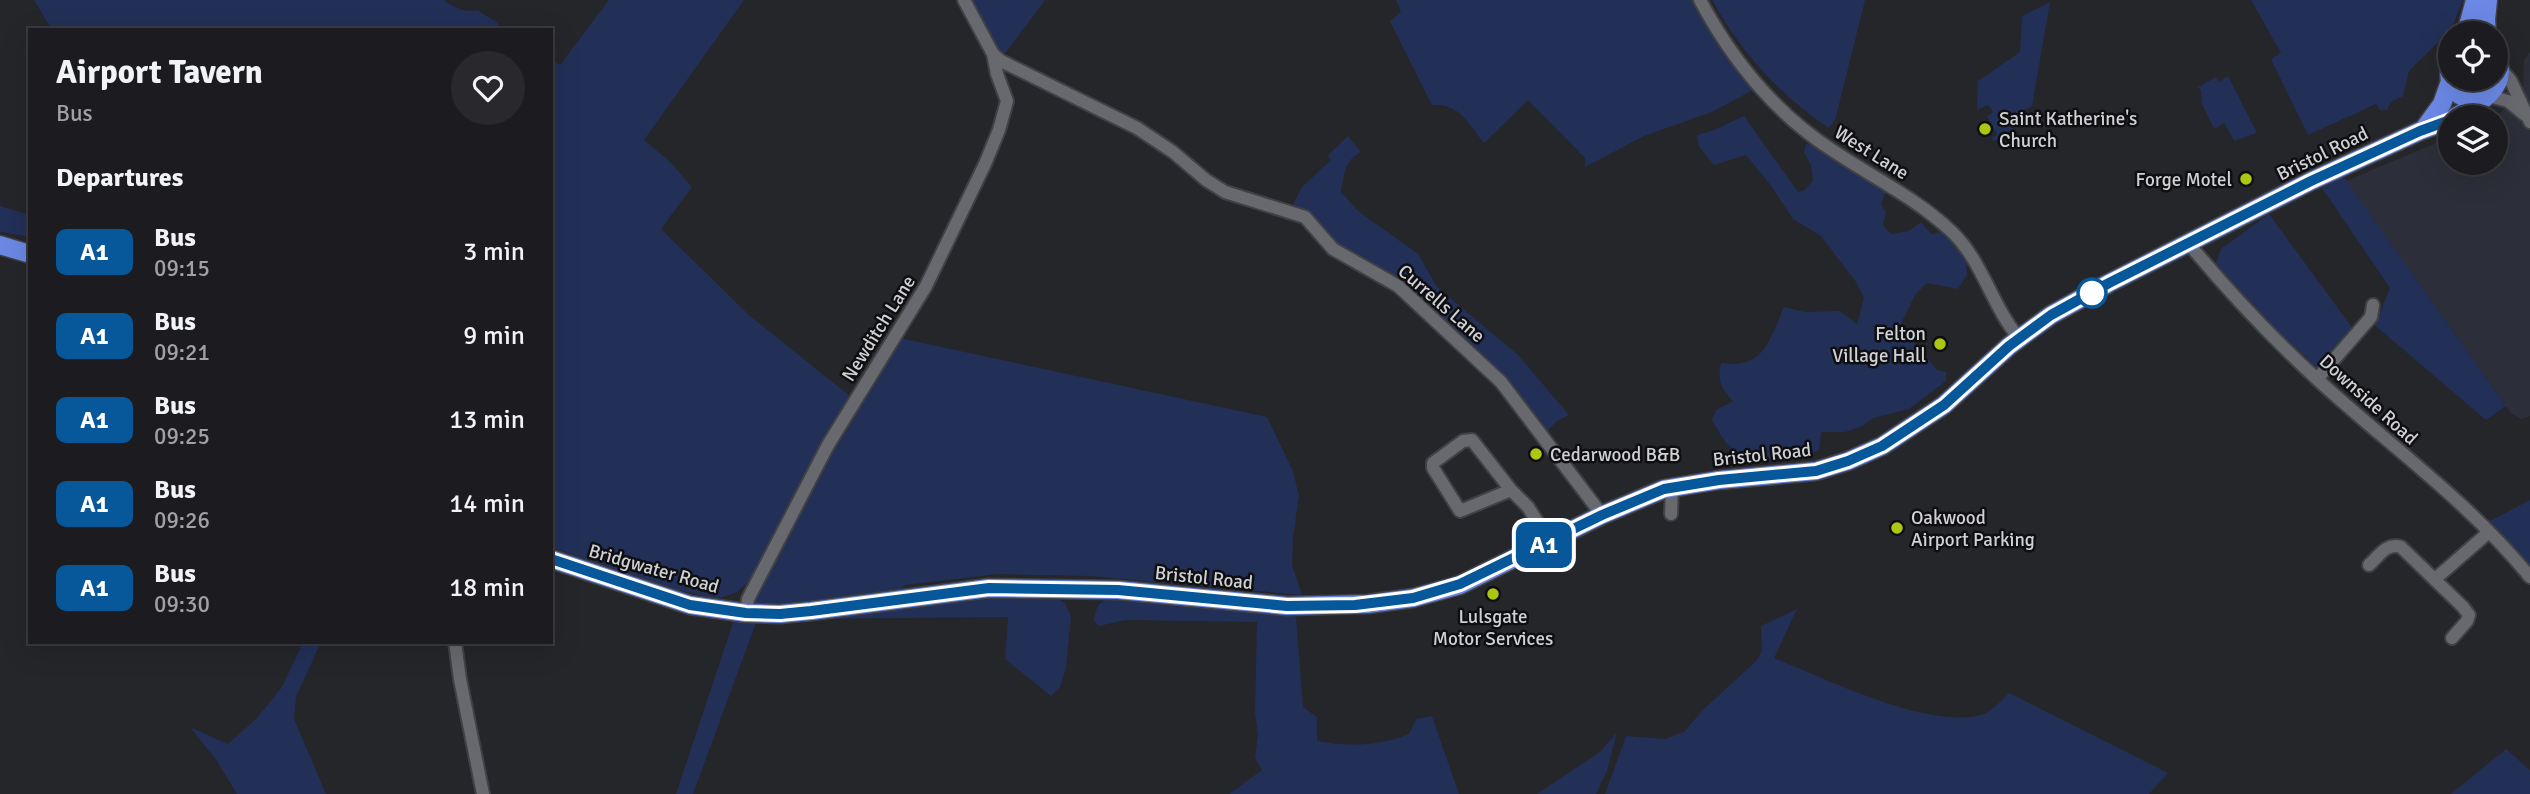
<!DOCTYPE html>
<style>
:root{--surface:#1c1c20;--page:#29292d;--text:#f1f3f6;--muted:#a0a1a5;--line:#3a3a3e}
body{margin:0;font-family:Signika,sans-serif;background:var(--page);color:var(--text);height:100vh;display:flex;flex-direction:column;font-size:26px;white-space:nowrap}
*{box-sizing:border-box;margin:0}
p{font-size:23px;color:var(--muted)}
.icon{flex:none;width:38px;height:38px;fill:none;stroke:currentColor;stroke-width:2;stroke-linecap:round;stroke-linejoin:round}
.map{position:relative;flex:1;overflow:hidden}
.panel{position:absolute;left:28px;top:28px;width:525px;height:616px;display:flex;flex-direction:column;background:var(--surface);border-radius:0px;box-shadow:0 7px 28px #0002,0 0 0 2px var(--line)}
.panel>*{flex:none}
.badge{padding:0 14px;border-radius:10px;font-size:24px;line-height:46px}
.buttons{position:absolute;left:2438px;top:21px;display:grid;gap:14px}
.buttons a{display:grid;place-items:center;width:70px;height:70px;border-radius:50%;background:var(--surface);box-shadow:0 7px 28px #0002,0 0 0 2px var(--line);font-size:35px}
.map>.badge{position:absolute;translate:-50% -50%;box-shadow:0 0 0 4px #fff}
h2{padding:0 28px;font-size:26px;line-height:63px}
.round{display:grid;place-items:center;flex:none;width:74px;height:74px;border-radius:37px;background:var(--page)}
.head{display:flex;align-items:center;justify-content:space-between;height:119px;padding:0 28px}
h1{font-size:33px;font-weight:800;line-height:52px}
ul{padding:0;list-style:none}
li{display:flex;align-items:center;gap:21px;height:84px;padding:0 28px}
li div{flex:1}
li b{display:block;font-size:26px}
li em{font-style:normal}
li .badge{min-width:77px;font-weight:700;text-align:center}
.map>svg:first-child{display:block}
.built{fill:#2c2f39}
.green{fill:#222f57}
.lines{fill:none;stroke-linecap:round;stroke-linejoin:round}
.minor-casing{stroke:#404145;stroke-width:16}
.highway-casing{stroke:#404145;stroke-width:21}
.minor{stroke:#67696e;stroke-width:12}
.highway{stroke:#6b88e4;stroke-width:18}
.line-casing{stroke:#fff;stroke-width:16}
.line{stroke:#07589b;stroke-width:10}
.poi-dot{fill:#acc612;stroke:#0f0f11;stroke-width:2.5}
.stop-dot{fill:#fff;stroke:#07589b;stroke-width:3.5}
.labels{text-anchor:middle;stroke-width:5;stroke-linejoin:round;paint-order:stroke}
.poi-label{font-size:19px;fill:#d0d1d4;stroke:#0f0f11;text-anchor:start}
.street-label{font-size:19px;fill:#d0d1d4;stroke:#0f0f11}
</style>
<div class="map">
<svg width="2530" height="794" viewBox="0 0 2530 794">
<rect width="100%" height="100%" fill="#25262a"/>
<path class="built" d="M 2530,52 L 2530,416 L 2521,419 L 2511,413 L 2346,181 L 2450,137 L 2450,163 L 2496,163 L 2496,118 L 2523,87 L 2524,60 Z"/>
<path class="green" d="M 34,0 L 444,0 C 452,7 467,13 477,10 L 498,23 L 499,30 L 52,30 Z
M 609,0 L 744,0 L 644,140 L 670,162 L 692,187 L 661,229 L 750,316 L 851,397 L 795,495 L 753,578 L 737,592 L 717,599 L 670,588 L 551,547 L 551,60 L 560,65 Z
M 970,0 L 1045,0 L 1004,55 L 997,50 Z
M 1396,0 L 1692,0 L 1710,33 L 1753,90 L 1712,112 L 1644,136 L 1585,167 L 1585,158 L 1528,100 L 1484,143 C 1468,124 1460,103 1432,105 L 1390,21 L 1401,12 Z
M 1712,0 L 1865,0 L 1835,120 L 1829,128 C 1779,95 1741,52 1712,0 Z
M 2251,0 L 2463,0 L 2451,30 L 2409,71 L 2403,96 L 2391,102 L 2387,110 L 2380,110 L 2376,104 L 2308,135 L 2271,59 L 2281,53 Z
M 2050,2 L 2032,106 L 2011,117 L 2014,135 L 1993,141 L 1992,137 L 1997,135 L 1987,116 L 1993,112 L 1988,105 L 1977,110 L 1978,81 L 2020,52 L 2022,16 Z
M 2228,76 L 2257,133 L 2234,141 L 2224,123 L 2214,129 L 2202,104 L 2201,91 L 2198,87 L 2216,77 L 2219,82 Z
M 1744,116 L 1798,192 L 1805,190 L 1813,180 L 1811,165 L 1804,152 L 1806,144 L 1816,146 L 1835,160 L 1887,188 L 1881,204 L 1886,212 L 1883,225 L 1891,234 L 1909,231 L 1921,222 L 1931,234 L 1941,232 L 1966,259 L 1967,275 L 1958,289 L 1927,283 L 1915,295 L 1900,326 L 1937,370 L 1946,372 L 1946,381 L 1909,409 L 1873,418 L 1863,426 L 1845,432 L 1821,432 L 1819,450 L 1795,458 L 1749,464 C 1744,455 1735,452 1728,445 C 1721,437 1717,428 1712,420 L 1716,410 L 1733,401 C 1721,388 1717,380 1721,363 C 1764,369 1769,341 1784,307 L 1805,312 L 1840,311 L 1857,324 L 1864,298 L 1856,282 L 1821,236 L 1793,219 L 1772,187 L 1746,155 L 1714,165 L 1699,147 L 1697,135 L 1714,130 Z
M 1348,136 L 1361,152 C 1344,161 1344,174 1341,192 L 1358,211 L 1418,254 L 1437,287 L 1518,355 L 1569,415 L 1557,421 L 1546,432 L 1505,376 L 1466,343 L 1336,246 L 1292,207 L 1302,187 L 1331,160 L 1328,155 Z
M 2343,176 L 2506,406 L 2486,420 L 2371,322 L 2381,310 L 2390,288 L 2322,188 Z
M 0,206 L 30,215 L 30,237 L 0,232 Z
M 2269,214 L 2351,326 L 2352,335 L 2318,369 L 2214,270 L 2221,249 Z
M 900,338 L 1267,417 L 1293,471 L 1299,496 L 1293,537 L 1292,565 L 1302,595 L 1089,576 L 997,574 L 905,585 L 900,589 C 854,596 802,612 756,603 L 754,599 L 814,478 Z
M 2530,500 L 2530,566 L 2490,521 Z
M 983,596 L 1056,598 L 1065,603 L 1071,617 L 1066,668 L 1060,687 L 1051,696 L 1005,659 L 1008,617 L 807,619 Z
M 1109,598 L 1288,612 L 1296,617 L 1303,707 L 1317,717 L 1317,741 C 1348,747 1379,746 1409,734 L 1416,719 L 1432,716 L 1459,794 L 1229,794 L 1262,770 L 1255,758 L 1258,735 L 1255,713 L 1257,622 L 1126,620 L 1099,626 L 1094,621 C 1096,609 1097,603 1109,598 Z
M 1797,609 L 1774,658 C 1824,678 1932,732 1984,714 C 1993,711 2002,699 2009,693 L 2168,773 L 2149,794 L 1605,794 L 1626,736 L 1665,739 L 1684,732 L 1703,710 L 1757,660 L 1762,651 L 1761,626 Z
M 734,620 L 757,620 L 693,794 L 676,794 Z
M 303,642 L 321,642 L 296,697 L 294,719 L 326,794 L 237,794 L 217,761 L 190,727 L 228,744 L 257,718 L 282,687 Z
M 1617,732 L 1607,771 L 1596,794 L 1537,794 L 1600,752 Z
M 2506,749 L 2530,770 L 2530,794 L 2451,794 Z"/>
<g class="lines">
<defs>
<path id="minor" d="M 964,0 L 993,54 L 1001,61 L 1137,128 L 1173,152 L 1206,180 L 1225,192 L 1305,217 L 1333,249 L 1398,286 L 1501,382 L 1602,515
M 1700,0 C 1732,60 1775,113 1832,150 C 1872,177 1916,198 1951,231 C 1983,261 1991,305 2019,338
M 2500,68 L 2511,81 L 2530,122
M 2488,96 L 2508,101 L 2525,115
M 2189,244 C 2229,292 2272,338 2318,380 C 2389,445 2469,502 2530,577
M 2317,379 L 2371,317 L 2373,305
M 1511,490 L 1460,511 L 1433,468 L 1433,463 L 1463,441 L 1472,440 L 1511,490 L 1528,507 L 1550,542
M 1671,514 L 1672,487
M 2369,565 C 2379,556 2387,542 2401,547 L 2463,607 L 2469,615 L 2467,621 L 2452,638
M 2435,579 L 2489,532
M 746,613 L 748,599 L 828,445 L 926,286 L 985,164 L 999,130 L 1007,101 L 997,74 L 993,54
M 455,642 L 460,679 L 483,794"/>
<path id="highway" d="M 2466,33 L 2475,0
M 2487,33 L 2486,20 L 2488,0
M 2450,68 C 2446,89 2460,101 2481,100
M 2455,117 C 2477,105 2511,87 2496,58
M 2423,130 L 2442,104 L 2449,84
M 0,245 L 30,254
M 551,559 L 690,605 L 746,613 L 780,614 L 811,611 L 989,588 L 1118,590 L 1287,606 L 1368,604 L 1413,598 L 1460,585 L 1602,515 L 1664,489 L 1719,480 L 1816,471 L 1848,461 L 1882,446 L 1944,405 L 2009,346 L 2051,315 L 2109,283 L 2311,181 L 2420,131 L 2450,120"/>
</defs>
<use href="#minor" class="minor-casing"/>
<use href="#highway" class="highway-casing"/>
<use href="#minor" class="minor"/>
<use href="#highway" class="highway"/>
</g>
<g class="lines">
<defs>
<path id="line" d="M 551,559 L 690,605 L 746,613 L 780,614 L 811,611 L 989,588 L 1118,590 L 1287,606 L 1355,605 L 1413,598 L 1460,584 L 1602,515 L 1664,489 L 1719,480 L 1816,471 L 1848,461 L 1882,446 L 1944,405 L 2009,346 L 2051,315 L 2109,283 L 2311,181 L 2420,131 L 2450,120"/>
</defs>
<use href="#line" class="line-casing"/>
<use href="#line" class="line"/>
</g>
<g class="poi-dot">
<circle cx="1985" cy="129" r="7"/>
<circle cx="2246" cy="179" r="7"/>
<circle cx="1940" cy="344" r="7"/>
<circle cx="1536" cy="454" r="7"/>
<circle cx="1897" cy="528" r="7"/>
<circle cx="1493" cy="594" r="7"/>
</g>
<circle class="stop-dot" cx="2092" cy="293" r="14"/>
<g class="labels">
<g class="poi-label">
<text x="1999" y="125">Saint Katherine's<tspan x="1999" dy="22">Church</tspan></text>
<text x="2232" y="186" text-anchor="end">Forge Motel</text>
<text x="1926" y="340" text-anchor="end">Felton<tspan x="1926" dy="22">Village Hall</tspan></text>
<text x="1550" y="461">Cedarwood B&amp;B</text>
<text x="1911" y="524">Oakwood<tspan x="1911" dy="22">Airport Parking</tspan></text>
<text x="1493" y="623" text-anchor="middle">Lulsgate<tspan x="1493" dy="22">Motor Services</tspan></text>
</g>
<g class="street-label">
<text transform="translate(1872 152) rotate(32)" y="7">West Lane</text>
<text transform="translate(2322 153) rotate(-26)" y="7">Bristol Road</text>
<text transform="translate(1442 303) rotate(41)" y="7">Currells Lane</text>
<text transform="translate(878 328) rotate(-58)" y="7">Newditch Lane</text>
<text transform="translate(2369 399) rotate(42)" y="7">Downside Road</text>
<text transform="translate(1762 454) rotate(-6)" y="7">Bristol Road</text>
<text transform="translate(654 568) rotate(16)" y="7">Bridgwater Road</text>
<text transform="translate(1204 577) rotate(6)" y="7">Bristol Road</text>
</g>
</g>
</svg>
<div class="buttons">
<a><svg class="icon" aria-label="locate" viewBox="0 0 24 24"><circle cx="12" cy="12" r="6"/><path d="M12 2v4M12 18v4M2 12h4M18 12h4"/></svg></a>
<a><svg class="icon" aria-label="layers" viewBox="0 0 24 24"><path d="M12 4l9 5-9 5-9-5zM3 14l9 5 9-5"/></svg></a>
</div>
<b class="badge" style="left:1544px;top:545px;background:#07589b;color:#fff">A1</b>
<section class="panel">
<div class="head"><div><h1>Airport Tavern</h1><p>Bus</p></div><a class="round"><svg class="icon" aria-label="heart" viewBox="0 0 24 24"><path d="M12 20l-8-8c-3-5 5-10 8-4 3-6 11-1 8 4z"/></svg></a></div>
<h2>Departures</h2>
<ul>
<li><span class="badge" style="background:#07589b;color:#fff">A1</span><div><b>Bus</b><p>09:15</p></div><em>3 min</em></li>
<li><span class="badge" style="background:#07589b;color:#fff">A1</span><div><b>Bus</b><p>09:21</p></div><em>9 min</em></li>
<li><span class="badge" style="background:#07589b;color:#fff">A1</span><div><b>Bus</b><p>09:25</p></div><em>13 min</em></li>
<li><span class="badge" style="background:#07589b;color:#fff">A1</span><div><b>Bus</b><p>09:26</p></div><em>14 min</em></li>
<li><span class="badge" style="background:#07589b;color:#fff">A1</span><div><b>Bus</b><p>09:30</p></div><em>18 min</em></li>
</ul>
</section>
</div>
